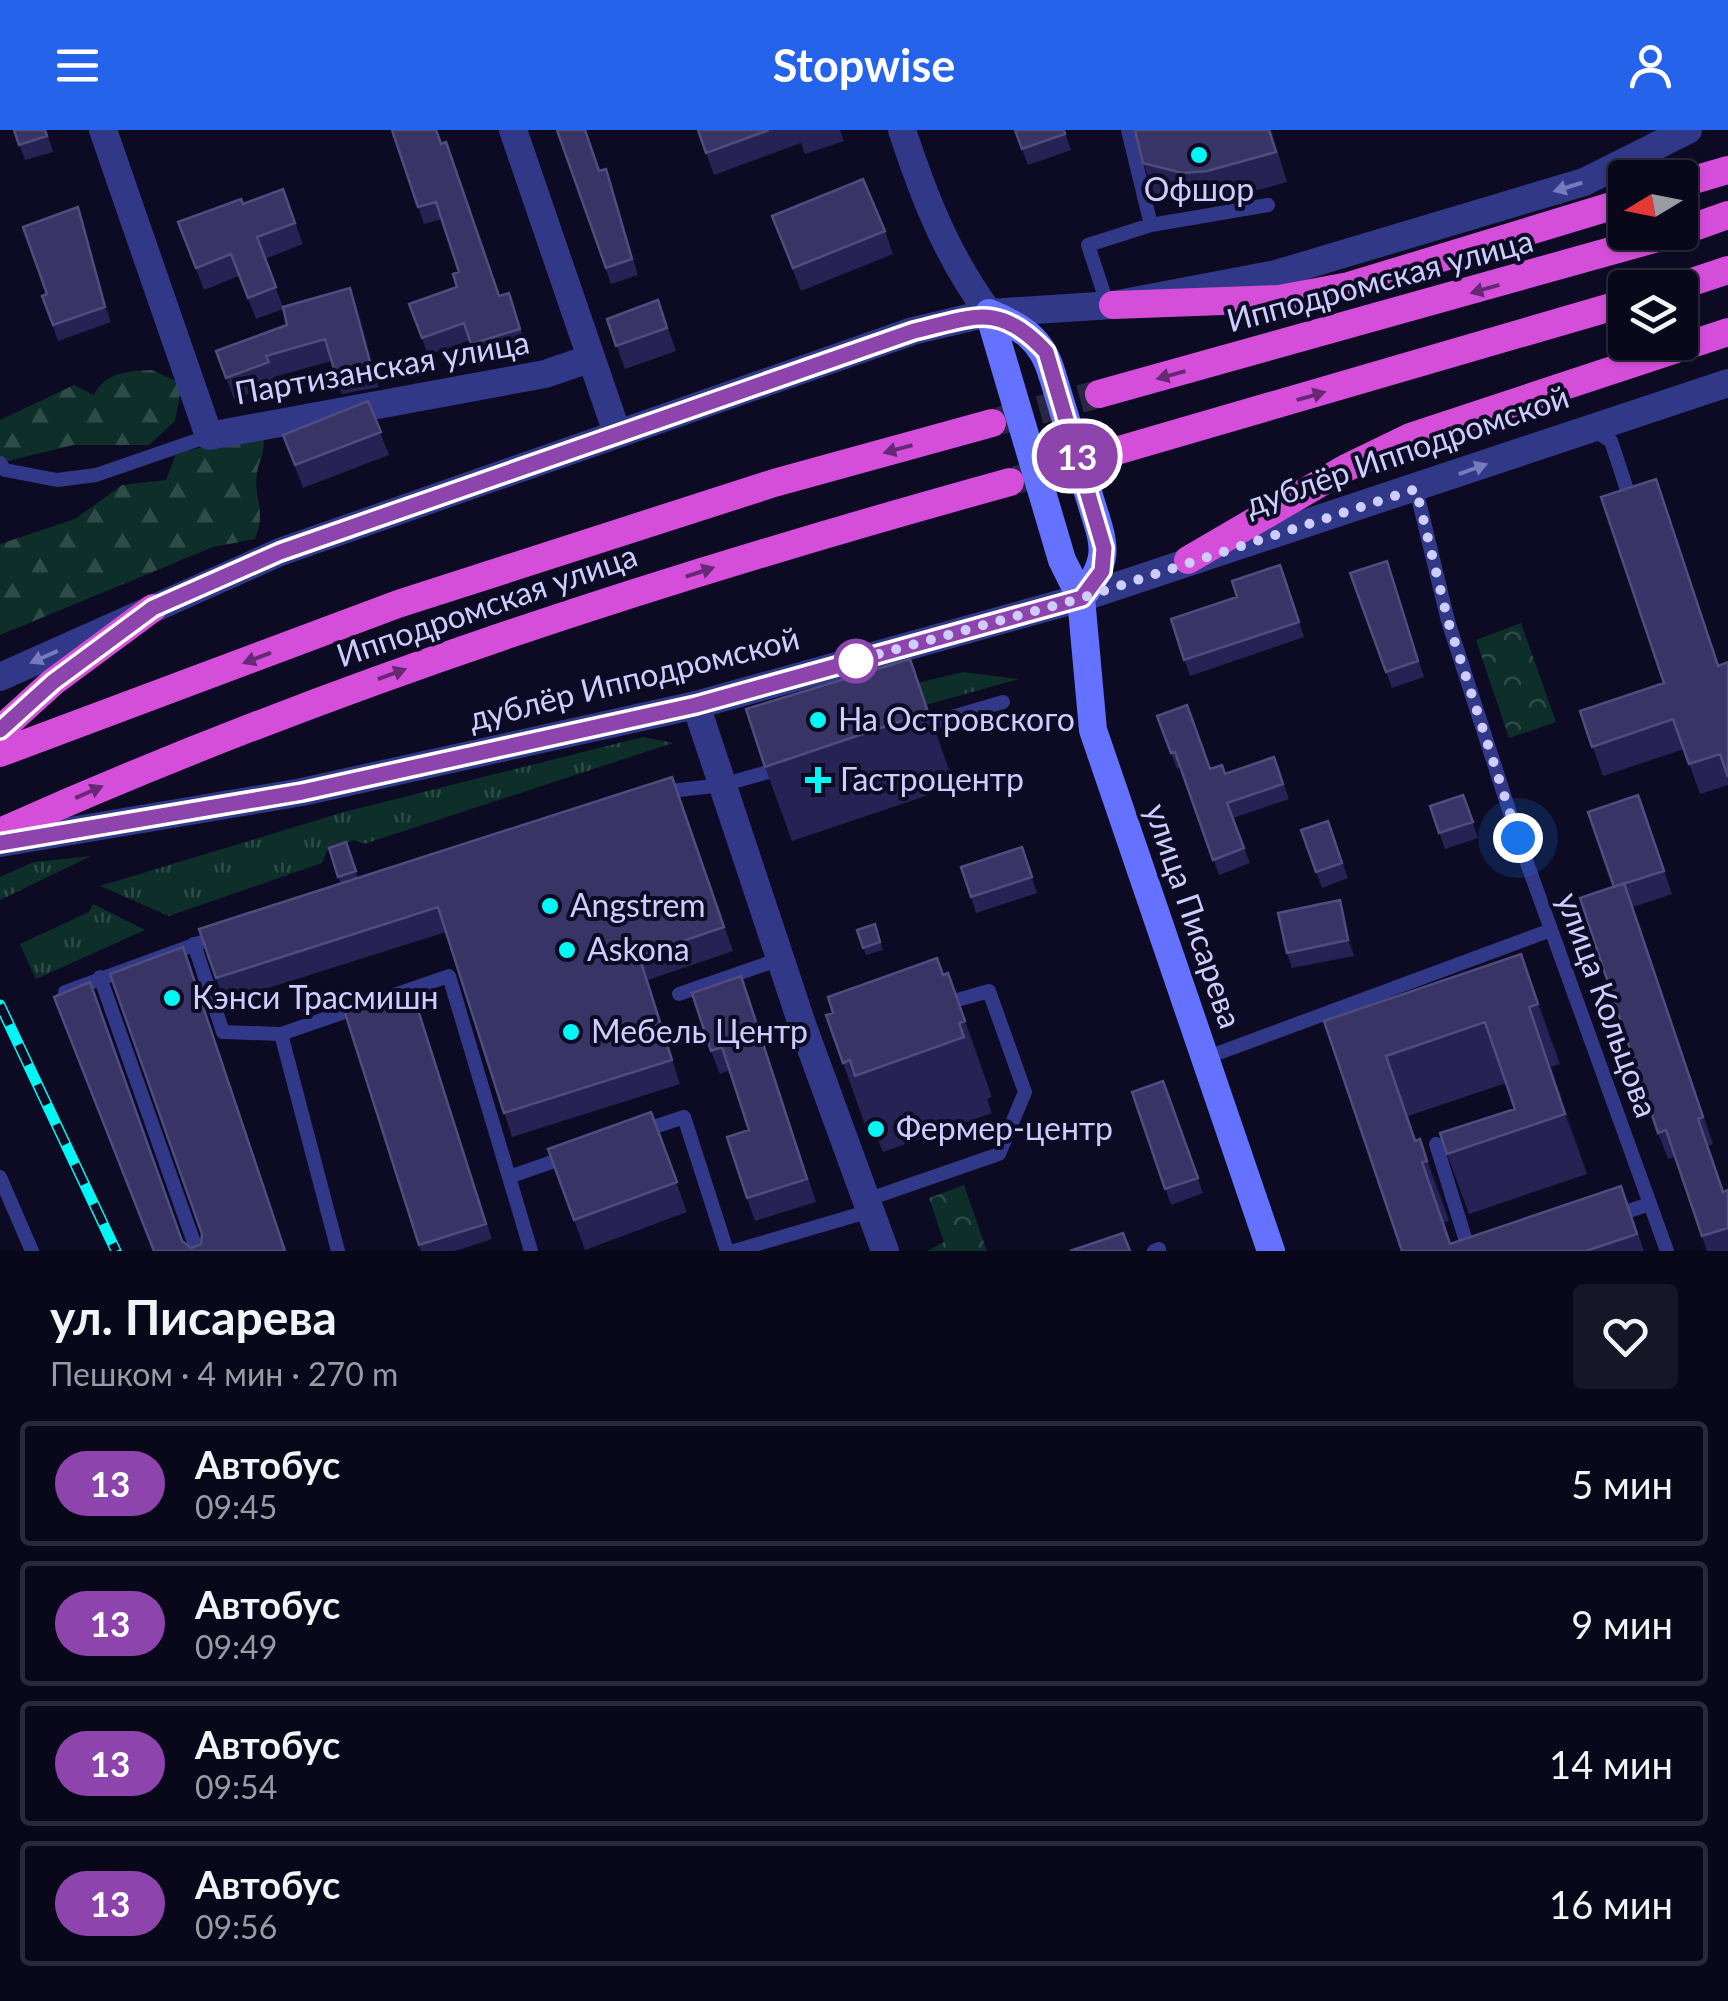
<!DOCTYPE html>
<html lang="ru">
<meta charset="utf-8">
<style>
:root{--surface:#09081a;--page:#171627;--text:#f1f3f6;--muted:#999aa2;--line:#292939;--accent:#2563eb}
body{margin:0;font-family:Lato,sans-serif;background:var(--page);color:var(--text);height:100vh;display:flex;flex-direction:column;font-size:38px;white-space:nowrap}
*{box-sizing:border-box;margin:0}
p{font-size:32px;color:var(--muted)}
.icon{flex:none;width:55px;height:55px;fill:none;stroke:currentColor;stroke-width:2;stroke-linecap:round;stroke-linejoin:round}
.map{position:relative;height:1121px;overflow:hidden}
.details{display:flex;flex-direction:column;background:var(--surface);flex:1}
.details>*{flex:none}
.badge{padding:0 20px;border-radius:32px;font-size:35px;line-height:65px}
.needle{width:65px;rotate:260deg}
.controls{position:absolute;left:1608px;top:30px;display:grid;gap:20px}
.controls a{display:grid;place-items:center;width:90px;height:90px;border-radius:10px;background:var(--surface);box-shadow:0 2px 8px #0004,0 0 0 2px var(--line);font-size:50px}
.you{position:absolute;width:50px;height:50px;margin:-25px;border:8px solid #fff;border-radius:50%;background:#1a73e8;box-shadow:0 0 0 15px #1a73e833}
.map>.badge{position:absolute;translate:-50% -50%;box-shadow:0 0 0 5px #fff}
.round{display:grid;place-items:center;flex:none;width:105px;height:105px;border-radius:10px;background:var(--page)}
.overview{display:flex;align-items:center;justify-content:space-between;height:170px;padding:0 50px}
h1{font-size:48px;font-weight:700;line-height:75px}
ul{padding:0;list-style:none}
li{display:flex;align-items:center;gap:30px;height:125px;margin:0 20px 15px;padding:0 30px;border:5px solid var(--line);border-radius:10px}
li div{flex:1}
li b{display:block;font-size:38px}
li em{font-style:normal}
li .badge{min-width:110px;font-weight:700;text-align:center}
header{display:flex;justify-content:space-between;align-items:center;height:130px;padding:0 50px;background:var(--accent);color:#fff;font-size:45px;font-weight:700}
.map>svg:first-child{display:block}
.grass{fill:url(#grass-tufts)}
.forest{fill:url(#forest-firs)}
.park{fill:url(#park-crowns)}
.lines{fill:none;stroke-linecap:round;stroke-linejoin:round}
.trunk-tunnel{stroke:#292844;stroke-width:28;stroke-dasharray:28 14;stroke-linecap:butt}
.service{stroke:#313887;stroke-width:14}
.minor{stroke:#313887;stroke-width:28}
.tertiary{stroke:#313887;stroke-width:28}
.secondary{stroke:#6472ff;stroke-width:28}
.trunk{stroke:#d54eda;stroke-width:28}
.rail-casing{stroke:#00f8f4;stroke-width:11}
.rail{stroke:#0c0b23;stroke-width:8;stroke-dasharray:22;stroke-linecap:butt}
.secondary-bridge{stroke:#6472ff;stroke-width:28}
.wall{fill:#262253}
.shaded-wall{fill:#141138}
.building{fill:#383465;stroke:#4f4c7e;stroke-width:2.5}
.oneway{fill:#777bbd}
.oneway2{fill:#662975}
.line-casing{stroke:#fff;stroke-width:22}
.line{stroke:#8e44ad;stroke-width:15}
.walk{stroke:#cdcdff;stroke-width:10;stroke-dasharray:0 18}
.poi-dot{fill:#00f8f4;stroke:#0c0b23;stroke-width:4}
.stop-dot{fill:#fff;stroke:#8e44ad;stroke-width:5}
.labels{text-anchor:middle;stroke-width:8;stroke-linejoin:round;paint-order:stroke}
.poi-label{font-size:32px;fill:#cdcdff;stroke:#0c0b23;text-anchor:start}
.street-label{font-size:32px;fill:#cdcdff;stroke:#0c0b23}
</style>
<header><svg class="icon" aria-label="menu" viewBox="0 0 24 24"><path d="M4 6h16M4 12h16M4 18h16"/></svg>Stopwise<svg class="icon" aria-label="person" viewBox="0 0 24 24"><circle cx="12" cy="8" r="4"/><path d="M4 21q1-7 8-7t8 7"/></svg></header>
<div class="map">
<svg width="1728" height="1121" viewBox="0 0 1728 1121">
<defs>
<pattern id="grass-tufts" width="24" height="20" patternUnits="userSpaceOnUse" patternTransform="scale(2.5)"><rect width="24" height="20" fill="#0d2e29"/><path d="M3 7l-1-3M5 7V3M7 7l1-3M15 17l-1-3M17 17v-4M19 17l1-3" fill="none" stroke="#2f4b49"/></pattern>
<pattern id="forest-firs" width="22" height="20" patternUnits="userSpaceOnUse" patternTransform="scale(2.5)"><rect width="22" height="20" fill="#0d2e29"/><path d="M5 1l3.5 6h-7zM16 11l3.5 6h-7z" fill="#2f4b49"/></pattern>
<pattern id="park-crowns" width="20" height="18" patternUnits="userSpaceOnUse" patternTransform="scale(2.5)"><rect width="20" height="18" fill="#0d2e29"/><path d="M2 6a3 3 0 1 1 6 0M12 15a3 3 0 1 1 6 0" fill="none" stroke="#2f4b49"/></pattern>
</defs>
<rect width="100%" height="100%" fill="#0c0b23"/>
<path class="grass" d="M 963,542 L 1019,549 L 883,587 L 876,563 Z
M 643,607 L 673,613 L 364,714 L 354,710 L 327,721 L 322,733 L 169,786 L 100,756 L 344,682 Z
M 91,726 L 0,770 L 0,747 L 34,732 Z
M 93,774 L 145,800 L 36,849 L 20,814 L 89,782 Z"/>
<path class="forest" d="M 152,240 L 182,254 L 175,291 L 149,315 L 73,315 L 0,333 L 0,290 L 74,255 L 94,265 C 105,242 129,241 152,240 Z
M 262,302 C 267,321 260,325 257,343 C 253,368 267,380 255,409 L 213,417 L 0,505 L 0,414 L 75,389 L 122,355 L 166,350 L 176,324 Z"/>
<path class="park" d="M 1521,493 L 1556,592 L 1509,608 L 1476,510 Z
M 964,1055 L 987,1121 L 927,1121 L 944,1112 L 929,1068 Z"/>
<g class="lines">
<path class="trunk-tunnel" d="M 999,291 L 1099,264
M 1016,350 L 1116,321"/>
<path class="service" d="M 1151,95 L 1268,75
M 1107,173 L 1088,115 L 1151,95 L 1128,0
M 1593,300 L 1611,311 L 1630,369
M 0,333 L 5,340 L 57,350 L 96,345 L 209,306
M 1416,359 L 1448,491 L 1518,708 L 1667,1121
M 918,597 L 1003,572
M 662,662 L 722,655 L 782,638
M 194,814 L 223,902 L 281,904
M 100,847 L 197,1121
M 65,862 L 218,806
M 679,864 L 780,829
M 1205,928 L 1551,800
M 642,1001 L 684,987 L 727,1121
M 1436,1014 L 1469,1121
M 0,1047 L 32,1121
M 509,1047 L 569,1026
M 866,1070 L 999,1024 L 1025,962 L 989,861 L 940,875
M 1613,1086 L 1650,1074
M 338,1121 L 281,904 L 449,846 L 531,1121
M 734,1121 L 870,1081
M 1154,1121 L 1159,1119"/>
<path class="minor" d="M 103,0 L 209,306 L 545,244 L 589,229
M 902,0 C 924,67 947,126 989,183
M 696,575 L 802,894 L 885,1121"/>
<path class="tertiary" d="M 513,0 L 617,303
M 0,547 L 280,422 L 913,201 L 989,183 L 1113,175 L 1276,144 L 1584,52 L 1688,0
M 0,713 L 302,662 L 696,575 L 1081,468 L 1728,253"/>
<path class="secondary" d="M 989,183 L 1062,430 L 1081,468 L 1093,600 L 1271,1121
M 989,183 C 1022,197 1042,209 1052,244
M 1081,468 C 1115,423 1102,412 1088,362"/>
<path class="trunk" d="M 1680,54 L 1728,40
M 1680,102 L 1728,85
M 1674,158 L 1728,140
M 1113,175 L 1279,169 L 1349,156 L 1625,72
M 1099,264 L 1679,102
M 1116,321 L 1625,173
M 1188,430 L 1346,338 L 1410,307 L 1728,202
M 0,600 L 53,552 L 153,478
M 0,623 L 398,474 L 774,353 L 992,293
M 0,702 C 326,556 666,447 1010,352"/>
<defs>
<path id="rail" d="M 0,875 L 116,1121"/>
</defs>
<use href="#rail" class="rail-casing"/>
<use href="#rail" class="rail"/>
<path class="secondary-bridge" d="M 1052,244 L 1088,362"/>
</g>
<path class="wall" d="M 14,0 L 46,0 L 53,22 L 25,30 Z
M 392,0 L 437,0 L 500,166 L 509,163 L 526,216 L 477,231 L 470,210 L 428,225 L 409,174 L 457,157 L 459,142 L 442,89 L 424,94 Z
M 557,0 L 599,41 L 606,39 L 638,145 L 611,154 Z
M 698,0 L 840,0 L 844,11 L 805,24 L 801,13 L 714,45 Z
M 1015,0 L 1064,0 L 1071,20 L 1028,35 Z
M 1271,0 L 1287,52 L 1218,71 L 1192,72 L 1154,63 L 1143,33 Z
M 283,59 L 303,114 L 265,129 L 283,177 L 350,158 L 358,180 L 379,257 L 342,264 L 331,231 L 274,247 L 276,254 L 234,269 L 216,221 L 287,195 L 283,179 L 256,189 L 239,146 L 204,160 L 178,92 L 243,74 Z
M 78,77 L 111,192 L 58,211 L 42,166 L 47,164 Z
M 772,86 L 885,101 L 893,124 L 801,161 Z
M 658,170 L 676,221 L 625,239 L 607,189 Z
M 368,271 L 389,325 L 303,358 L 283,305 Z
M 1666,379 L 1719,535 L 1728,532 L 1728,655 L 1700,664 L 1684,619 L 1603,646 L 1580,581 L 1664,553 Z
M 1280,435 L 1304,507 L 1190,546 L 1171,489 L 1237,467 Z
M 1350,443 L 1392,446 L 1424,547 L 1392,558 Z
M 910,529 L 955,656 L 792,711 L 765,637 Z
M 1157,586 L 1211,639 L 1225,644 L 1274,627 L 1289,669 L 1233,688 L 1250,733 L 1219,745 L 1181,637 L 1177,639 Z
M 672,647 L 733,821 L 648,850 L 680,954 L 512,1007 L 446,802 L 224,872 L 216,848 L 341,754 L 329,718 L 346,712 L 358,748 Z
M 1463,665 L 1478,708 L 1445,719 L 1430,676 Z
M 1638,665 L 1672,764 L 1633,777 L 1713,1014 L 1708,1016 L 1724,1062 L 1728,1060 L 1728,1121 L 1707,1121 L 1675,1027 L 1668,1029 L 1658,1003 L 1614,757 Z
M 1328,691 L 1348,748 L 1322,758 L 1301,700 Z
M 1022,717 L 1037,763 L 976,783 L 961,737 Z
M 1340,770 L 1345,786 L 1354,826 L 1292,838 L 1287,823 Z
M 875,794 L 883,820 L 866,825 L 857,800 Z
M 1521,824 L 1560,934 L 1551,937 L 1587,1044 L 1469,1084 L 1447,1024 L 1515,979 L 1506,953 L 1408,986 L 1416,1010 L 1420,1009 L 1442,1069 L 1449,1091 L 1444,1092 L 1451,1114 L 1621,1056 L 1644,1121 L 1402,1121 L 1324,891 Z
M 948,843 L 992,967 L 987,969 L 992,983 L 883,1022 L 877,1007 L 870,1009 L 826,885 Z
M 749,869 L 816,1072 L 755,1091 L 747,1068 L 749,1000 L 730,940 L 720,944 L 711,921 Z
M 417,877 L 492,1109 L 455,1121 L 421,1121 L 345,883 Z
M 1163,951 L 1203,1063 L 1171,1075 L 1132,962 Z
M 651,982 L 687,1082 L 585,1120 L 548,1019 Z"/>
<path class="shaded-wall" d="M 78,77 L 84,93 L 111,192 L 105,177 Z
M 350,158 L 358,180 L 379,257 L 371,236 Z
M 910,529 L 937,603 L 955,656 L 928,582 Z
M 1340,770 L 1345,786 L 1354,826 L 1348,810 Z
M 1521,824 L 1543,884 L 1560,934 L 1538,874 Z
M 639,826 L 648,850 L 680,954 L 672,930 Z
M 948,843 L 976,919 L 992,967 Z
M 1529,877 L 1551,937 L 1587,1044 L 1565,984 Z
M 1420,1009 L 1442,1069 L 1449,1091 L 1427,1031 Z"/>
<path class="building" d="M 14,0 L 45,0 L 47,6 L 19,15 Z
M 392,0 L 436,0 L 441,14 L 446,12 L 499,166 L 509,163 L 520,199 L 471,214 L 464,193 L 422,208 L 409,174 L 457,157 L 453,144 L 459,142 L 436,72 L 418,77 Z
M 557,0 L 585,0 L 599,41 L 606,39 L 632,129 L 606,138 Z
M 698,0 L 769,0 L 706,23 Z
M 1015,0 L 1064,0 L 1065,4 L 1022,19 Z
M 1135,0 L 1269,0 L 1276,22 L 1207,41 L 1182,43 L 1143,33 Z
M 863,49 L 885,101 L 793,138 L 772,86 Z
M 283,59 L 295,93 L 257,107 L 276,157 L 248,168 L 231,124 L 196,138 L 178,92 L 241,69 L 243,74 Z
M 78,77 L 105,177 L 53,195 L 42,166 L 47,164 L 23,97 Z
M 350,158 L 371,236 L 335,242 L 325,209 L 266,226 L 269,232 L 226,248 L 216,221 L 287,195 L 283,177 Z
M 658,170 L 667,198 L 616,216 L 607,189 Z
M 368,271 L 381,302 L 295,335 L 283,305 Z
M 1656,349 L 1718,536 L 1728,532 L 1728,647 L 1720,624 L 1689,634 L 1673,589 L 1592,617 L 1580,581 L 1664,553 L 1601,367 Z
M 1387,431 L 1418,531 L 1386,542 L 1350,443 Z
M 1280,435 L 1299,492 L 1184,530 L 1171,489 L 1237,467 L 1232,451 Z
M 910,529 L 928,582 L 765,637 L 746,579 Z
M 1187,575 L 1210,639 L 1222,635 L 1225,644 L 1274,627 L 1283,654 L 1227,673 L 1244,718 L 1213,730 L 1175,622 L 1171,623 L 1157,586 Z
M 672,647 L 724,797 L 639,826 L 672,930 L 504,983 L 438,777 L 216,848 L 199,799 Z
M 1463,665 L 1473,692 L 1439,703 L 1430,676 Z
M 1638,665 L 1664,741 L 1614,757 L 1588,682 Z
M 1328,691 L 1342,733 L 1316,742 L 1301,700 Z
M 346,712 L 356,741 L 338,747 L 329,718 Z
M 1022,717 L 1032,747 L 971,767 L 961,737 Z
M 1624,753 L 1703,987 L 1698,989 L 1723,1062 L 1728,1060 L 1728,1098 L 1702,1106 L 1666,1000 L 1658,1003 L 1580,768 Z
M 1340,770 L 1348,810 L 1287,823 L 1278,783 Z
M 875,794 L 880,812 L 863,818 L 857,800 Z
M 183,817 L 285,1121 L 154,1121 L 54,867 L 90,852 L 182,1111 L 191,1118 L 201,1114 L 202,1104 L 110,844 Z
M 1521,824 L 1538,874 L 1529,877 L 1565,984 L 1447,1024 L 1440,1003 L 1515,979 L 1485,892 L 1386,926 L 1415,1011 L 1420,1009 L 1427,1031 L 1422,1032 L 1450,1114 L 1621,1056 L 1637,1104 L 1586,1121 L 1402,1121 L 1324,891 Z
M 937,828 L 943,845 L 948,843 L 965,891 L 959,893 L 964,907 L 855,946 L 850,930 L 843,933 L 826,885 L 833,883 L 828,867 Z
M 741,846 L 807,1049 L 747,1068 L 727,1007 L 749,1000 L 722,917 L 711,921 L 692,863 Z
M 412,861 L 486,1094 L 419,1115 L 345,883 Z
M 1163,951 L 1198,1048 L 1165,1059 L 1132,962 Z
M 651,982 L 677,1052 L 574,1090 L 548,1019 Z
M 1123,1103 L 1130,1121 L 1070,1121 Z"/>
<defs><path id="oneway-solid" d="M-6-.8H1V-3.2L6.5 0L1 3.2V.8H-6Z" transform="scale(2.5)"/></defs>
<g class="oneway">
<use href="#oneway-solid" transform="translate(1568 57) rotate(163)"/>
<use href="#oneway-solid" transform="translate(1473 339) rotate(-20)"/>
<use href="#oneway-solid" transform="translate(44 527) rotate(156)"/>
</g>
<g class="oneway2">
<use href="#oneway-solid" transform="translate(1485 159) rotate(164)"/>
<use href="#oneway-solid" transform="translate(1171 245) rotate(165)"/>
<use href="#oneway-solid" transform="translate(1311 266) rotate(-16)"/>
<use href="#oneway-solid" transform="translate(898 319) rotate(165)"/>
<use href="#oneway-solid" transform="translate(700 442) rotate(-18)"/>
<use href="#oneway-solid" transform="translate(257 528) rotate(159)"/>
<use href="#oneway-solid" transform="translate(392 544) rotate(-20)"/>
<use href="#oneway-solid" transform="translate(89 662) rotate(-24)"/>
</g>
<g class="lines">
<defs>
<path id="line" d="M 0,600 L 53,552 L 153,478 L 280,422 L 914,201 C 974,187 999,171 1046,222 L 1104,418 L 1102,441 L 1082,468 L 696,575 L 302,662 L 0,713"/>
</defs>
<use href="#line" class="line-casing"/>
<use href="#line" class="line"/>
<path class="walk" d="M 856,531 L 850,532 L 1082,468 L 1416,359 L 1448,491 L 1518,708"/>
</g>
<g class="poi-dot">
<circle cx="1199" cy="25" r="10"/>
<circle cx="818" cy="590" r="10"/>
<path d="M813 635h10v10h10v10h-10v10h-10v-10h-10v-10h10z"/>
<circle cx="550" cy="776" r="10"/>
<circle cx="567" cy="820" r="10"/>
<circle cx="172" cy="868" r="10"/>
<circle cx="571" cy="902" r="10"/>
<circle cx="876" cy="999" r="10"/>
</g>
<circle class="stop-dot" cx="856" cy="531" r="20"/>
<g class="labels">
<g class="poi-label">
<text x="1199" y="71" text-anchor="middle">Офшор</text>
<text x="838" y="601">На Островского</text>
<text x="840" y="661">Гастроцентр</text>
<text x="570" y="787">Angstrem</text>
<text x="587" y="831">Askona</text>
<text x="192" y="879">Кэнси Трасмишн</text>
<text x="591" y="913">Мебель Центр</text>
<text x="896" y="1010">Фермер-центр</text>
</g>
<g class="street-label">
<text transform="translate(1380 151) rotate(-15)" y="11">Ипподромская улица</text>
<text transform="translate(382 238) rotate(-10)" y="11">Партизанская улица</text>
<text transform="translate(1407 321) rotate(-19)" y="11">дублёр Ипподромской</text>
<text transform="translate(487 476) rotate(-19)" y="11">Ипподромская улица</text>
<text transform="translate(634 549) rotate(-14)" y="11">дублёр Ипподромской</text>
<text transform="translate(1193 786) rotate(71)" y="11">улица Писарева</text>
<text transform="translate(1607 875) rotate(70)" y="11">улица Кольцова</text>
</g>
</g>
</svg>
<div class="controls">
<a><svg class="needle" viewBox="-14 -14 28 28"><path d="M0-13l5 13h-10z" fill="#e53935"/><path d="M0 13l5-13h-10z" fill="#999aa2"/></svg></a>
<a><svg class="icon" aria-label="layers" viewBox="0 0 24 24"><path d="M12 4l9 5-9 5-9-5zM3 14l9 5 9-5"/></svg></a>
</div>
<div class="you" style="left:1518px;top:708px"></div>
<b class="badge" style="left:1077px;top:326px;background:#8e44ad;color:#fff">13</b>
</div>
<section class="details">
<div class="overview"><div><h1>ул. Писарева</h1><p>Пешком · 4 мин · 270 m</p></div><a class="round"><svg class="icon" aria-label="heart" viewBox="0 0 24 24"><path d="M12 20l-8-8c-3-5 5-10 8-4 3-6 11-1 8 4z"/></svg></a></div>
<ul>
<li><span class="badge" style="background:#8e44ad;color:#fff">13</span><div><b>Автобус</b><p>09:45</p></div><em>5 мин</em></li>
<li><span class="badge" style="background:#8e44ad;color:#fff">13</span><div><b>Автобус</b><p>09:49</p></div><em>9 мин</em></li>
<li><span class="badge" style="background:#8e44ad;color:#fff">13</span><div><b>Автобус</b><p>09:54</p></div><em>14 мин</em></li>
<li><span class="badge" style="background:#8e44ad;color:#fff">13</span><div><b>Автобус</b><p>09:56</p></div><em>16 мин</em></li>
</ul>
</section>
